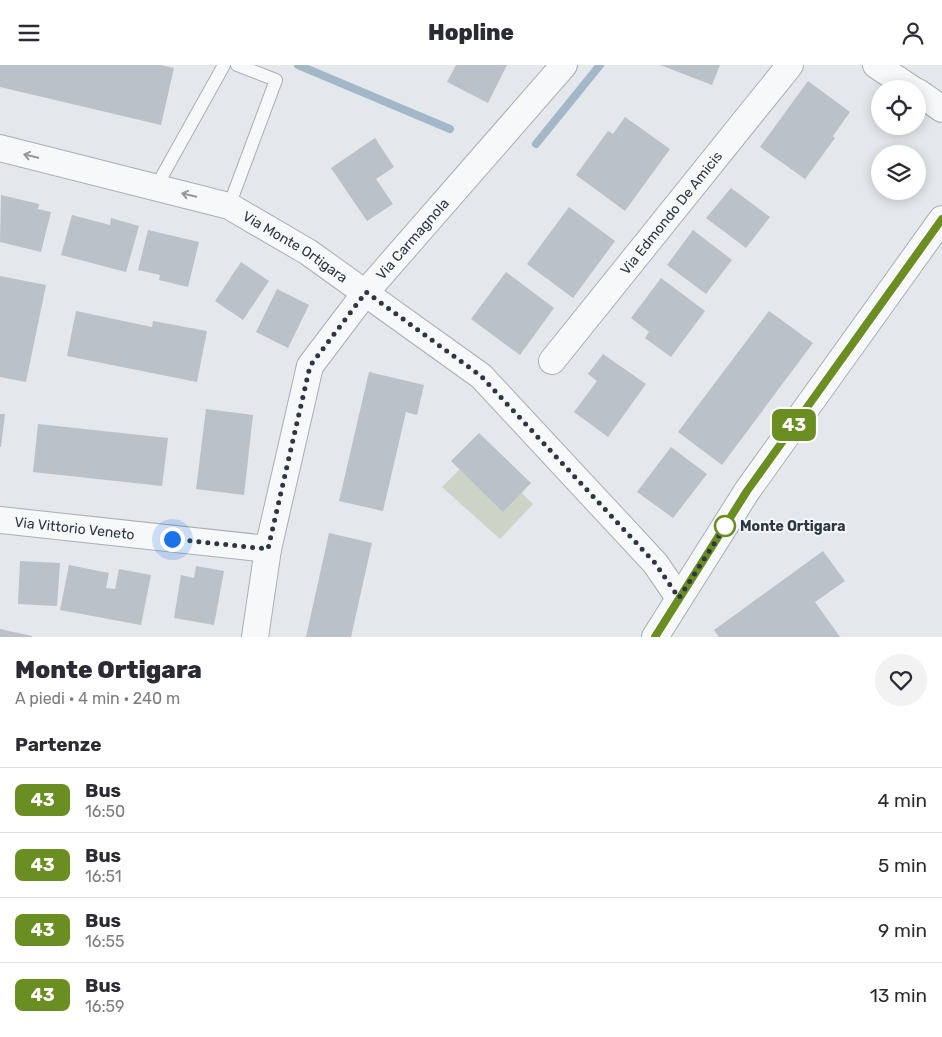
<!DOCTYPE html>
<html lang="it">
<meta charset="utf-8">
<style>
:root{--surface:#fff;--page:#f2f2f3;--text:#2b2b33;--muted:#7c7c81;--line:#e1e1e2}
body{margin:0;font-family:Rubik,sans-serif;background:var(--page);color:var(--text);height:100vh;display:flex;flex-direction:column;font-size:19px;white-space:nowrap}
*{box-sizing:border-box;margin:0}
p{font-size:16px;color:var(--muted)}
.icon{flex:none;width:28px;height:28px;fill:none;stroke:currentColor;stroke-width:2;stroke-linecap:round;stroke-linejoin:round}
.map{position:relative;height:572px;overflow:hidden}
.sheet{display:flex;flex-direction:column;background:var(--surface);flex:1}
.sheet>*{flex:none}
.badge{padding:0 10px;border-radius:8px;font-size:18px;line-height:32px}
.buttons{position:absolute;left:871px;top:15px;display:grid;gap:10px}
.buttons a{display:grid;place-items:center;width:55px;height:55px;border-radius:50%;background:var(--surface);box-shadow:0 2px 12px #0003;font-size:25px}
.you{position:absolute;width:25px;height:25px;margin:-12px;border:4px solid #fff;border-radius:50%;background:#1a73e8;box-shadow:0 0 0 8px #1a73e833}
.map>.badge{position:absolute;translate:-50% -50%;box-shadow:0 0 0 2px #fff}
h2{padding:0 15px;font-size:19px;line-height:45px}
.round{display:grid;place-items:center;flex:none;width:52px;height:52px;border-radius:26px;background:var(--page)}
.headline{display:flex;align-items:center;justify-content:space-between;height:85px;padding:0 15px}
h1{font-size:24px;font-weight:800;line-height:38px}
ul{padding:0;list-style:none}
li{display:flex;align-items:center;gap:15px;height:65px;padding:0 15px;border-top:1px solid var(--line)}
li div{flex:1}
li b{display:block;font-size:19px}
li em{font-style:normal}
li .badge{min-width:55px;font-weight:700;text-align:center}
header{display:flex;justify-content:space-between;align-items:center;height:65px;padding:0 15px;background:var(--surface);font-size:22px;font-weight:800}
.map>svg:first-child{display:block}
.green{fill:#cbd4c6}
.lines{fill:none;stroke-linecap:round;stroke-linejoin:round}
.stream{stroke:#a2b8c8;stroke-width:8}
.building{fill:#bbc1c8}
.lane-casing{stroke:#a9afb5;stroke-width:14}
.street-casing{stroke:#a9afb5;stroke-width:28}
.lane{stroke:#f7f8f9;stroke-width:12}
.street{stroke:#f7f8f9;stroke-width:26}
.oneway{stroke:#92989e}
.line-casing{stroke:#fff;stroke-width:11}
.line{stroke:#6b8e23;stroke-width:8}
.walk{stroke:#2c3743;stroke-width:5;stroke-dasharray:0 9}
.stop-dot{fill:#fff;stroke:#6b8e23;stroke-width:2.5}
.labels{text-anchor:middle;stroke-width:4;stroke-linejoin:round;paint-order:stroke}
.street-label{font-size:14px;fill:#2c3743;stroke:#f4f6f8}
.stop-label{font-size:14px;font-weight:bold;fill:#2c3743;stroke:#f4f6f8;text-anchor:start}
</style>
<header><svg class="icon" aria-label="menu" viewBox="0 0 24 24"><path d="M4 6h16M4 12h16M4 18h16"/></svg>Hopline<svg class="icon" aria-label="person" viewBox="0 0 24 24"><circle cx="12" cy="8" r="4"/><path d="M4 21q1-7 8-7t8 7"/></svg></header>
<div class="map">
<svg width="942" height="572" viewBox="0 0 942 572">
<rect width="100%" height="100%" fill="#e4e7eb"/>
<path class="green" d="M 478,386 L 533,439 L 500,474 L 442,422 Z"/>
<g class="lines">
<path class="stream" d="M 298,0 L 450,64
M 536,79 L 600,0"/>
</g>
<path class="building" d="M 0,0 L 161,0 L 174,3 L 161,60 L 0,22 Z
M 456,0 L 507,0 L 488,38 L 447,17 Z
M 660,0 L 720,0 L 712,20 Z
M 808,16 L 850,47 L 833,71 L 835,73 L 805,114 L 760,82 Z
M 625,52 L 670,84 L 625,146 L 576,110 L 608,66 L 613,69 Z
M 375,73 L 394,102 L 376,114 L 393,139 L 367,156 L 331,103 Z
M 731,123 L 770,152 L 746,183 L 706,153 Z
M 1,130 L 39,139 L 38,144 L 51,147 L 41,187 L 0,177 Z
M 569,142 L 615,176 L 573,233 L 527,199 Z
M 72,150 L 110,160 L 111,153 L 139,161 L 126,207 L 61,190 Z
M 148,165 L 199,177 L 188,222 L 159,215 L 160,210 L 138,205 Z
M 693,165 L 732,195 L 706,229 L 667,200 Z
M 241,197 L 269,216 L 243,255 L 215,236 Z
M 506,207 L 554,243 L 520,290 L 471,254 Z
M 0,211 L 46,220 L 26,317 L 0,312 Z
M 661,213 L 705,246 L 671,292 L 645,273 L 649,267 L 631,253 Z
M 277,224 L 309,240 L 288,283 L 256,267 Z
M 76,246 L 152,262 L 153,256 L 207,266 L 197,317 L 67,291 Z
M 769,246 L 813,278 L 722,400 L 678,367 Z
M 603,289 L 646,319 L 608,372 L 574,347 L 597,316 L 588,309 Z
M 369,307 L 424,320 L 417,350 L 406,347 L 383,446 L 339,436 Z
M 206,344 L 253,350 L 244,430 L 196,424 Z
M 0,349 L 5,349 L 1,382 L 0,382 Z
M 38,359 L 168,373 L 162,421 L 33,407 Z
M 479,368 L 531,418 L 503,447 L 451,396 Z
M 671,382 L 707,409 L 673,453 L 637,427 Z
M 329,468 L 372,478 L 351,572 L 306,572 Z
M 823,486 L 845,516 L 815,537 L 840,572 L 719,572 L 714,565 Z
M 20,496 L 60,498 L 57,541 L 18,539 Z
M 69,500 L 109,508 L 106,523 L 115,524 L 119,504 L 151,510 L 141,560 L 60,545 Z
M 196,501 L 224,506 L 214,560 L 174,553 L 181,510 L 194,513 Z
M 0,564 L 32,571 L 32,572 L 0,572 Z"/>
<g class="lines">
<defs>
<path id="lane" d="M 156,122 L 224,0
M 229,141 L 276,15 L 237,0"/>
<g id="street">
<path d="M 876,0 L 912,24"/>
<path d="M 918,27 L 942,44"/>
<path id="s1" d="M 0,83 L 229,141 L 308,187 L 481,311 L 655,498 L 679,533"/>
<path id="s2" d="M 552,296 L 790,0"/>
<path id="s3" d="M 0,455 L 268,484"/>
<path id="s4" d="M 255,572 L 268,484 L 310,301 L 366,227 L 564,0"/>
<path d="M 655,572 L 747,426 L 942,154"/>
</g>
</defs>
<use href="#lane" class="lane-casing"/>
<use href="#street" class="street-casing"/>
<use href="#lane" class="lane"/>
<use href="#street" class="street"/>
</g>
<defs><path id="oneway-shaft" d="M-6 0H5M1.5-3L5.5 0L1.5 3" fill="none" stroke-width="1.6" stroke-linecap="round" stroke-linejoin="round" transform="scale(1.25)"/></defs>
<g class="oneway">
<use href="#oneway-shaft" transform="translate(31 91) rotate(-166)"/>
<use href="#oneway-shaft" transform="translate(189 130) rotate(-166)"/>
</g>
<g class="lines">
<defs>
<path id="line" d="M 655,572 L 747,426 L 942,154"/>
</defs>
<use href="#line" class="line-casing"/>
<use href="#line" class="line"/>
<path class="walk" d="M 172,474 L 268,484 L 310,301 L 366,227 L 481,311 L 655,498 L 679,533 L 728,457 L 725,461"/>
</g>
<circle class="stop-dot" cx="725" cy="461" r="10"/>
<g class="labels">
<g class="street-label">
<text dy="5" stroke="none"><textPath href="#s2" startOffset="190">Via Edmondo De Amicis</textPath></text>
<text dy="5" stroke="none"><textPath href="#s4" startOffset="440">Via Carmagnola</textPath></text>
<text dy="5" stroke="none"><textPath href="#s1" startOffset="314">Via Monte Ortigara</textPath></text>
<text dy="5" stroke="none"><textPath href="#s3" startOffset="75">Via Vittorio Veneto</textPath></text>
</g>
<g class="stop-label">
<text x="740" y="466">Monte Ortigara</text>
</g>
</g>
</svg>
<div class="buttons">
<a><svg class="icon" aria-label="locate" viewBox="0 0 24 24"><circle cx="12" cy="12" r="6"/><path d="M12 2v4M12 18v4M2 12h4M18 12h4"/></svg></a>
<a><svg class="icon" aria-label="layers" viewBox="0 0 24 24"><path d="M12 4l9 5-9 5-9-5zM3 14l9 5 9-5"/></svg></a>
</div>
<div class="you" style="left:172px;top:474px"></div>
<b class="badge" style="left:794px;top:360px;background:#6b8e23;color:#fff">43</b>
</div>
<section class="sheet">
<div class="headline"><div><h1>Monte Ortigara</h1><p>A piedi · 4 min · 240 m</p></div><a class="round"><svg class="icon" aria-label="heart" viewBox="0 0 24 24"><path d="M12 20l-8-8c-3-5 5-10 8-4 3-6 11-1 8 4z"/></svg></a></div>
<h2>Partenze</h2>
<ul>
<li><span class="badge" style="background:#6b8e23;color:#fff">43</span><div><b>Bus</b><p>16:50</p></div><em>4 min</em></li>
<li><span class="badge" style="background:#6b8e23;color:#fff">43</span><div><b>Bus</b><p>16:51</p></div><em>5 min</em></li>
<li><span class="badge" style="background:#6b8e23;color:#fff">43</span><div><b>Bus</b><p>16:55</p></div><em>9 min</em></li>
<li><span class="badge" style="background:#6b8e23;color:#fff">43</span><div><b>Bus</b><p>16:59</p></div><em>13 min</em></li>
</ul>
</section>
